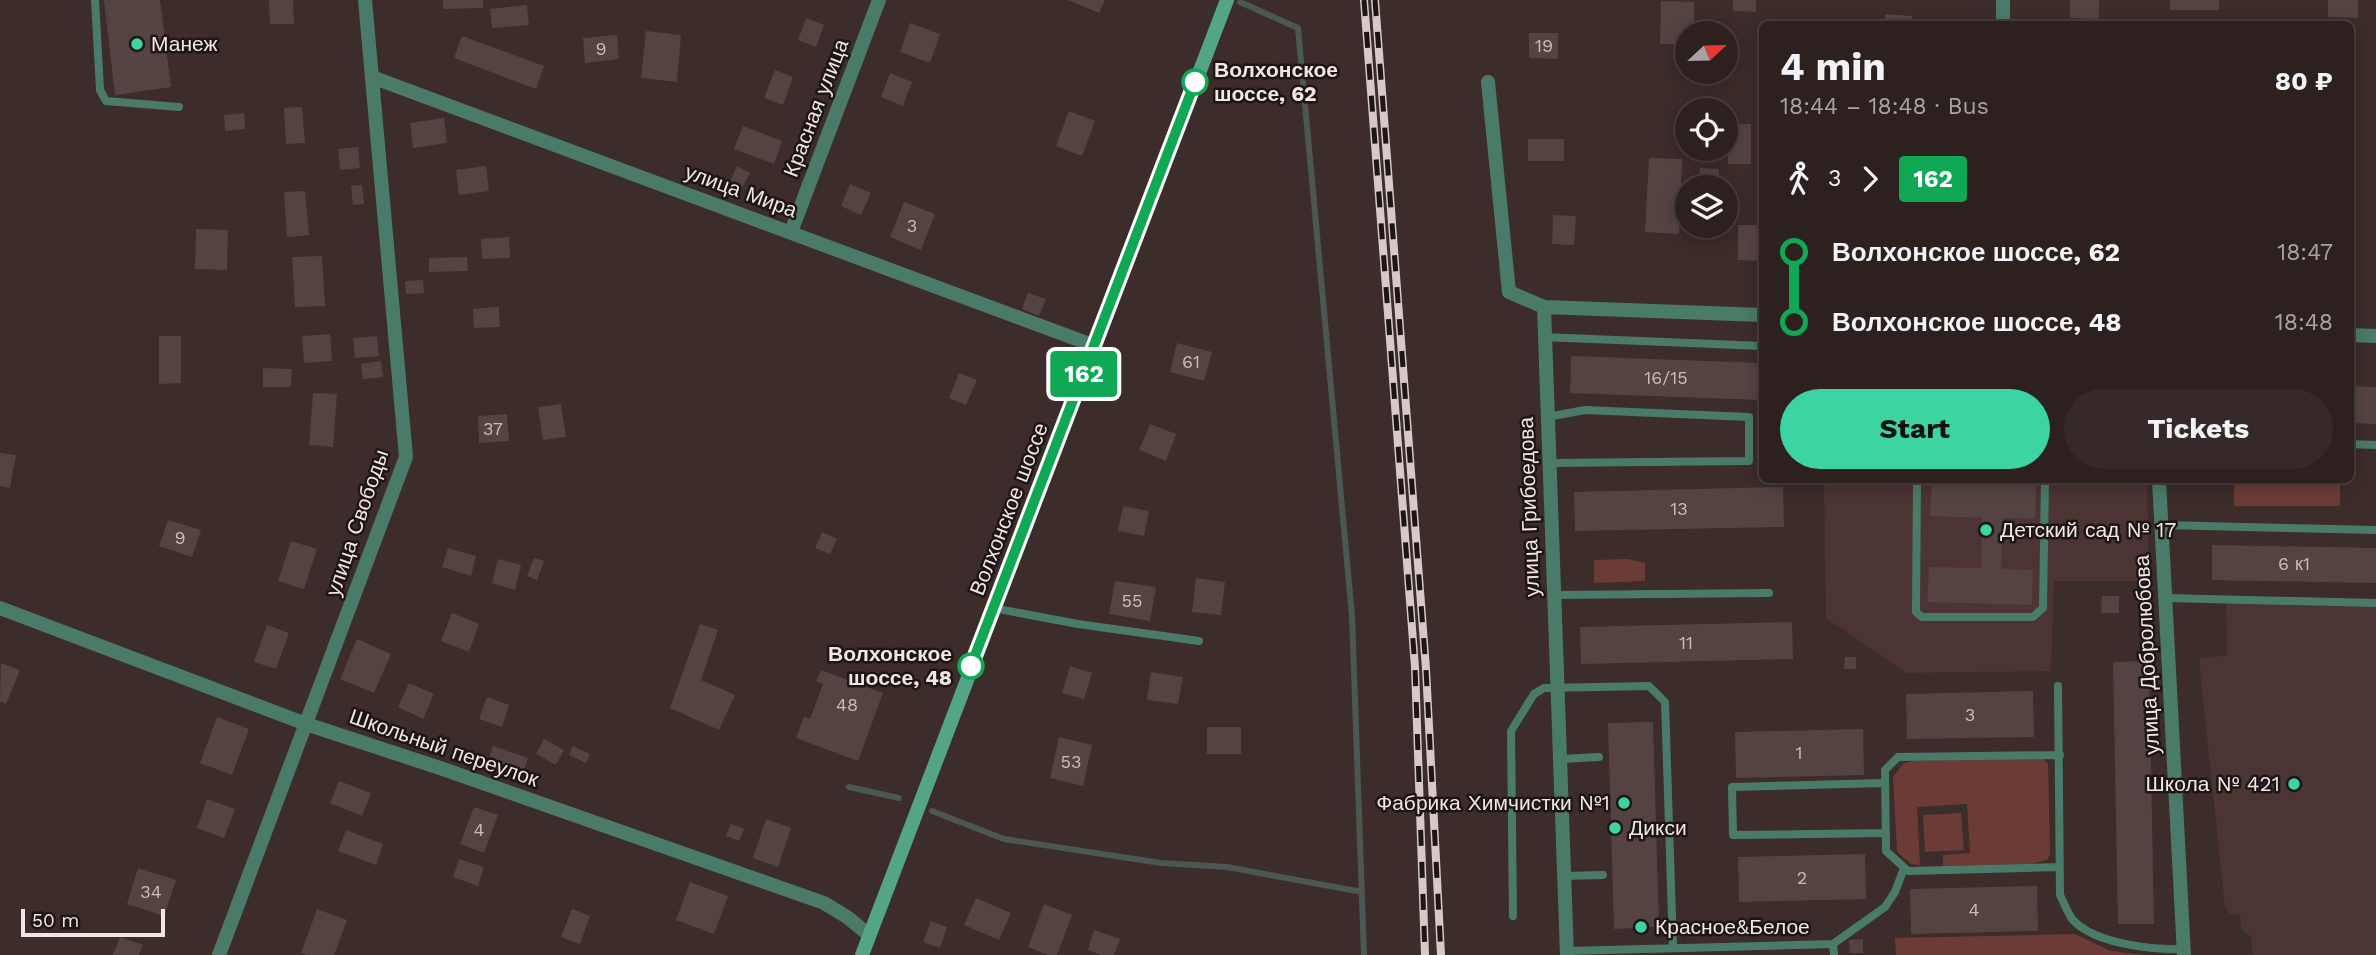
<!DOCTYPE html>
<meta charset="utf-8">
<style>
:root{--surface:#2d2120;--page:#352929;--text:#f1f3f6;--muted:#a7a3a5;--line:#483e3e;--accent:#3dd4a3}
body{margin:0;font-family:"Work Sans",sans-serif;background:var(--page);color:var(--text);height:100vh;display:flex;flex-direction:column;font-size:26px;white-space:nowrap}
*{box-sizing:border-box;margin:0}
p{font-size:23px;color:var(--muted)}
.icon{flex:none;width:38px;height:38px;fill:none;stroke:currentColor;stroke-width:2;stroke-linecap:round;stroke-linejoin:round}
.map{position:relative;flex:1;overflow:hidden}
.side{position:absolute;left:1759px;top:21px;width:595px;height:462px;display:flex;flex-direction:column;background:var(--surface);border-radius:10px;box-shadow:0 4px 18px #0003,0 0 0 2px var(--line)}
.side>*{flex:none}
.badge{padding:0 14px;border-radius:5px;font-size:24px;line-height:46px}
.needle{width:46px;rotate:68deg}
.controls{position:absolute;left:1675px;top:21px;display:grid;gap:14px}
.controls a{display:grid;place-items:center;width:63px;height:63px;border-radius:50%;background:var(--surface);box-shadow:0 4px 18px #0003,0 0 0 2px var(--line);font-size:35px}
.scale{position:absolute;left:21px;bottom:18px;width:144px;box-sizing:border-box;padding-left:7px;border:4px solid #f1e6e5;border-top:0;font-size:19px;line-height:24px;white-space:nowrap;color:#f1e6e5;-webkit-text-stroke:5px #1e1616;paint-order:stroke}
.map>.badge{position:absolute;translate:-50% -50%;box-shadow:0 0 0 4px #fff}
.legs{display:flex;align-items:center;gap:10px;height:77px;padding:0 21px;font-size:23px}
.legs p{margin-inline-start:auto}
.overview{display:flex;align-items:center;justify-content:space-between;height:119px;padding:0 21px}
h1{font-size:38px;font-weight:700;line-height:52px}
.primary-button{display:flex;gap:14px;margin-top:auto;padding:14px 21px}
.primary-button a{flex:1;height:80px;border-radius:42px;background:var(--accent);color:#111;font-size:28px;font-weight:700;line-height:80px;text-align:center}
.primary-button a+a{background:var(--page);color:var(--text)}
ul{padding:0 21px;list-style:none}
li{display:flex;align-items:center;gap:24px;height:70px;font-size:26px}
li i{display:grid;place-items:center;width:10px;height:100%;margin:0 9px;background:currentColor}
li i::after{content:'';width:18px;height:18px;margin:-9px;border:5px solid;border-radius:50%;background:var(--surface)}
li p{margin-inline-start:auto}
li:first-child i{background:linear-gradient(#0000 50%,currentColor 0)}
li:last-child i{background:linear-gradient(currentColor 50%,#0000 0)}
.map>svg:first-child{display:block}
.built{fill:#4b3431}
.green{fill:#6c3b36}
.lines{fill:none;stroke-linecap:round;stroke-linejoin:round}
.stream{stroke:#4c5751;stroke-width:6}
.building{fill:#544341}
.lane{stroke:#4a7b68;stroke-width:8}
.street{stroke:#4a7b68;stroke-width:14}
.secondary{stroke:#54a586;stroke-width:14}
.rail-casing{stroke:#d6cac9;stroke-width:8}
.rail{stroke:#1e1616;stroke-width:5;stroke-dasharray:16;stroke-linecap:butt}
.line-1-casing{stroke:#fff;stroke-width:16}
.line-1{stroke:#10a855;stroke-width:10}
.poi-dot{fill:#3dd4a3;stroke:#1e1616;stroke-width:2.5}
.stop-1-dot{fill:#fff;stroke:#10a855;stroke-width:3.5}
.labels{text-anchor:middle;stroke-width:5;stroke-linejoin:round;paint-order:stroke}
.number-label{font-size:18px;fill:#cabdbc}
.poi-label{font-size:21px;fill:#f1e6e5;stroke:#1e1616;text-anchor:start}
.stop-label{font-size:21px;font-weight:bold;fill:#f1e6e5;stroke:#1e1616;text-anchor:start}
.street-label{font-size:21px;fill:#f1e6e5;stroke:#1e1616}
</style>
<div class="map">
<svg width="2376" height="955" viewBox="0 0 2376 955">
<rect width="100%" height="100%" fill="#3c2c2a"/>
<path class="built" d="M 1824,480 L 2147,480 L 2149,581 L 2054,581 L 2051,671 L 1906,673 L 1826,618 Z
M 2226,601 L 2376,605 L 2376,955 L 2253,955 L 2251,936 L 2242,931 L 2240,915 L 2230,914 L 2225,907 L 2199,661 L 2200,658 L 2227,655 Z"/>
<path class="green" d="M 2234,480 L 2340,480 L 2340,506 L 2234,506 Z
M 1628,559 L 1645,563 L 1645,581 L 1594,583 L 1594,560 Z
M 2039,758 L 2044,759 L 2048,764 L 2050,854 L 2047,860 L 2030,864 L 1943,866 L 1943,855 L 1970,853 L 1967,804 L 1917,807 L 1920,865 L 1911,864 L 1897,852 L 1893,777 L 1903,764 L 1912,761 Z
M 1961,813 L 1964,850 L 1925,852 L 1923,815 Z
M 2075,934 L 2111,951 L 2144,955 L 1896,955 L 1895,938 Z"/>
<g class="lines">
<path class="stream" d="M 1240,2 L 1298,28 L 1352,616 L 1364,955
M 849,787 L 899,798
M 932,811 L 1004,839 L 1161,863 L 1227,867 L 1362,892"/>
</g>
<path class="building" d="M 104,0 L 160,0 L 171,87 L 115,95 Z
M 269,0 L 293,0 L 294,24 L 270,24 Z
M 443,0 L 483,0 L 483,8 L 443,9 Z
M 1068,0 L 1105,0 L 1099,13 Z
M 1733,0 L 1756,0 L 1756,12 L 1733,11 Z
M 2070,0 L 2099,0 L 2099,19 L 2070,18 Z
M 2170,0 L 2219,0 L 2219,10 L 2170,10 Z
M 2328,0 L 2358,0 L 2358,18 L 2328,17 Z
M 1661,1 L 1694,2 L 1694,33 L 1687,33 L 1687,44 L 1660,44 Z
M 527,5 L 529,25 L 492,28 L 490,9 Z
M 1885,14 L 1912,16 L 1912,24 L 1884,24 Z
M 806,18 L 824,25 L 816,47 L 798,40 Z
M 910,23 L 940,34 L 930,63 L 900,52 Z
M 646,31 L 681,35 L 677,82 L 641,78 Z
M 1529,33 L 1558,33 L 1558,59 L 1529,58 Z
M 617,35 L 619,59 L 585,63 L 583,38 Z
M 462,36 L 544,66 L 536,89 L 454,58 Z
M 775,70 L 793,77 L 783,105 L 764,98 Z
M 890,73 L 912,82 L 903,106 L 881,97 Z
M 302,107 L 305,143 L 286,144 L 284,108 Z
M 1069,111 L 1095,121 L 1082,156 L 1056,146 Z
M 244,113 L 245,129 L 225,131 L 224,115 Z
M 444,118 L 447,143 L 413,148 L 410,123 Z
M 1751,124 L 1751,164 L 1728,164 L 1727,125 Z
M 743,126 L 782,141 L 774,164 L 734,149 Z
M 1528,139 L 1564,139 L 1564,161 L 1528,161 Z
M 358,147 L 360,168 L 340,170 L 338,149 Z
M 1649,158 L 1682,159 L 1679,234 L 1645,232 Z
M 486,166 L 489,191 L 459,195 L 456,170 Z
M 737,166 L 750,173 L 739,194 L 727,188 Z
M 1700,168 L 1719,169 L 1718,187 L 1699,187 Z
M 850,184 L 871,193 L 861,215 L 841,206 Z
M 362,185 L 364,204 L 353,205 L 351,186 Z
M 305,191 L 309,235 L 287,237 L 284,192 Z
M 904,202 L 935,214 L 921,250 L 890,237 Z
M 1553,215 L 1576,216 L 1574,245 L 1552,244 Z
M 1738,225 L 1762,225 L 1762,261 L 1738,260 Z
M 196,229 L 228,230 L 227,270 L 195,269 Z
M 509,237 L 510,258 L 482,259 L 481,239 Z
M 322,256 L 325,306 L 295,307 L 292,257 Z
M 467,257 L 468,271 L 429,272 L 429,258 Z
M 423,280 L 424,293 L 406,294 L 405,281 Z
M 1028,293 L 1046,299 L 1039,316 L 1022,309 Z
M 499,307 L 500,327 L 474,328 L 473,309 Z
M 330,334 L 332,361 L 304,363 L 302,336 Z
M 159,336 L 181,336 L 181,383 L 159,384 Z
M 377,336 L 379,356 L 355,358 L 353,338 Z
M 1177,343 L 1212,352 L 1204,381 L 1170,372 Z
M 1571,356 L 1762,363 L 1762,400 L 1570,393 Z
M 381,361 L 383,377 L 363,379 L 361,364 Z
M 263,368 L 292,369 L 291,387 L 263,387 Z
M 959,373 L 977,380 L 966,405 L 949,398 Z
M 2350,386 L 2376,387 L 2376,424 L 2350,423 Z
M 313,393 L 337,394 L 333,447 L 309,445 Z
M 561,404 L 566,437 L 543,440 L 538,407 Z
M 507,414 L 509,441 L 479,443 L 478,416 Z
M 1150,424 L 1176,434 L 1166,461 L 1139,450 Z
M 0,453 L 16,455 L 10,488 L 0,486 Z
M 1932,481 L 2036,485 L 2035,519 L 2003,518 L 2001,569 L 2033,570 L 2032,605 L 1927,602 L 1929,567 L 1981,568 L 1982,518 L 1930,516 Z
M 1783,487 L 1784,527 L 1575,531 L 1574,492 Z
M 1123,506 L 1149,511 L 1144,536 L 1118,531 Z
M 168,520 L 201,530 L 192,557 L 159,546 Z
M 822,532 L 837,539 L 830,554 L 815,548 Z
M 291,541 L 317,549 L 304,589 L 278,581 Z
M 2212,545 L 2376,548 L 2376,583 L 2212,580 Z
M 448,548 L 476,556 L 471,576 L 442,567 Z
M 534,558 L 544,561 L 537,580 L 527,576 Z
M 498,559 L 521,565 L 515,590 L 492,583 Z
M 1196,578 L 1225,582 L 1221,615 L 1192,612 Z
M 1115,581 L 1156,587 L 1150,621 L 1109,614 Z
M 2102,596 L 2119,596 L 2119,613 L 2101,613 Z
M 452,613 L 479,624 L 469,652 L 441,641 Z
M 1792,622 L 1793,659 L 1581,664 L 1580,627 Z
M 700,624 L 718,630 L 701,680 L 735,695 L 719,730 L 670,708 Z
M 267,625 L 289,633 L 276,669 L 254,662 Z
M 357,639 L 391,654 L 374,693 L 340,679 Z
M 1845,657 L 1856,657 L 1856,669 L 1844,669 Z
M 2149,661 L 2154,924 L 2118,924 L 2113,662 Z
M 1,663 L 20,670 L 6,704 L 0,701 Z
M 1070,666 L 1092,673 L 1084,699 L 1062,693 Z
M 821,670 L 883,693 L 858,761 L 796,738 L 804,717 L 810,719 L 823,684 L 816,681 Z
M 1151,672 L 1183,677 L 1178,704 L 1147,700 Z
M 409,683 L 434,694 L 423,719 L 398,707 Z
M 2033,691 L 2034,737 L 1907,739 L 1906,694 Z
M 487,697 L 509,705 L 502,727 L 479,719 Z
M 217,717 L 249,729 L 232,775 L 200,763 Z
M 1653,722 L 1659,927 L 1614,929 L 1608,723 Z
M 1207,727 L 1241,727 L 1241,754 L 1207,754 Z
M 1863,729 L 1864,775 L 1736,778 L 1735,732 Z
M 1059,737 L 1092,745 L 1083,786 L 1050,778 Z
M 544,739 L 564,750 L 556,765 L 536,754 Z
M 493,746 L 528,758 L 521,779 L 486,768 Z
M 573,746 L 590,754 L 586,763 L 569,755 Z
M 339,781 L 371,793 L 362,816 L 330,803 Z
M 207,799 L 235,809 L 224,838 L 197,828 Z
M 474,807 L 498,815 L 484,853 L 460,844 Z
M 766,819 L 791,828 L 778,867 L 753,858 Z
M 731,824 L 744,829 L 739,841 L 726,836 Z
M 346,830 L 383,844 L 376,865 L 338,851 Z
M 1865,854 L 1866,899 L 1739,902 L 1738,857 Z
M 459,859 L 484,867 L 478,886 L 453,877 Z
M 138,868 L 176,880 L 164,916 L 127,904 Z
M 690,882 L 728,896 L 714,934 L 676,920 Z
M 2037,886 L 2038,931 L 1911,934 L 1910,889 Z
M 976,898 L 1011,913 L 999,940 L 964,925 Z
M 1044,904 L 1072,915 L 1057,955 L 1048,955 L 1028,947 Z
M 317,909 L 347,920 L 334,955 L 307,955 L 301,953 Z
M 572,909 L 590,916 L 580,944 L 561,937 Z
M 931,921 L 947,927 L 940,948 L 923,942 Z
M 1094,930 L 1120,939 L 1114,955 L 1101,955 L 1088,950 Z
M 120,937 L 143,945 L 139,955 L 113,955 Z
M 1863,939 L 1863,953 L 1850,953 L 1849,940 Z"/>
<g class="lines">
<path class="lane" d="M 95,0 L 100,90 L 106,101 L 179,107
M 1543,337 L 1762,346
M 1547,417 L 1585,410 L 1749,417 L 1749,461 L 1548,463
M 2350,444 L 2376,445
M 1917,480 L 1916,612 L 1922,617 L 2033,617 L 2043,608 L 2045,480
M 2162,525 L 2376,530
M 1553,595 L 1769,593
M 2166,598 L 2376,603
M 993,608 L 1078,624 L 1199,641
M 2058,686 L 2060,895 C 2064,903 2068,914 2073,920 C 2095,944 2153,950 2184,949
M 1560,759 L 1599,757
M 1885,783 L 1732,787 L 1733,835 L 1886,833
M 2059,867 L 1908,871 L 1886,851 L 1885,770 L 1898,757 L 2060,755
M 1564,876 L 1603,875
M 1513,916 L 1511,731 L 1534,694 L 1544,688 L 1649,686 L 1665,702 L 1673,948
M 1833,944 L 1885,907 L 1895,892 L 1904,868
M 1567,951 L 1833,944 L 1834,955"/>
<path class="street" d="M 2003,0 L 2003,24
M 372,77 L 1095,346
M 1488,82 L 1509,292 L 1544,307 L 1762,315
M 791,232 L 879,0
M 1544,307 L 1567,955
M 2350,335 L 2376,336
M 2159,480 L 2184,955
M 0,608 L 306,724 L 443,769 L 824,903 L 847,917 L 869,935
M 219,955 L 406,457 L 365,0"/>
<path class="secondary" d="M 862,955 L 1227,0"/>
<defs>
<path id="rail" d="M 1364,0 L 1415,667 L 1425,955
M 1375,0 L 1426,669 L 1441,955"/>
</defs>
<use href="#rail" class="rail-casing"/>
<use href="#rail" class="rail"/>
</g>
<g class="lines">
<defs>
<path id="line-1" d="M 971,666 L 1195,82"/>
</defs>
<use href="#line-1" class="line-1-casing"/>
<use href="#line-1" class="line-1"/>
</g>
<g class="poi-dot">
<circle cx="137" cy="44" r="7"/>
<circle cx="1986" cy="530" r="7"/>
<circle cx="2294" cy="784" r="7"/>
<circle cx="1624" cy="803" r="7"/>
<circle cx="1615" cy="828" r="7"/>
<circle cx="1641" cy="927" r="7"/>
</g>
<g class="stop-1-dot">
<circle cx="1195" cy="82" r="12"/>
<circle cx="971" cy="666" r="12"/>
</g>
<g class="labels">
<g class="number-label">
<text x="1544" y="52">19</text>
<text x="601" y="55">9</text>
<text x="912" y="232">3</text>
<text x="1191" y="368">61</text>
<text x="1666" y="384">16/15</text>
<text x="493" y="435">37</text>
<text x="1679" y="515">13</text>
<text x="180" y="544">9</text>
<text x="2294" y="570">6 к1</text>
<text x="1132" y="607">55</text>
<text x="1686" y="649">11</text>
<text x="847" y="711">48</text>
<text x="1970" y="721">3</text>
<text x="1799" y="759">1</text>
<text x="1071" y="768">53</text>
<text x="479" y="836">4</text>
<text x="1802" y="884">2</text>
<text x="151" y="898">34</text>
<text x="1974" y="916">4</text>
</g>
<g class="poi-label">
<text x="151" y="51">Манеж</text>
<text x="2000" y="537">Детский сад № 17</text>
<text x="2280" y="791" text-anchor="end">Школа № 421</text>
<text x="1610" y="810" text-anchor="end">Фабрика Химчистки №1</text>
<text x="1629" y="835">Дикси</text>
<text x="1655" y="934">Красное&amp;Белое</text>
</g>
<g class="stop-label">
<text x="1214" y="77">Волхонское<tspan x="1214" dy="24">шоссе, 62</tspan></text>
<text x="952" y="661" text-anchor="end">Волхонское<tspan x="952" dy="24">шоссе, 48</tspan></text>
</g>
<g class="street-label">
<text transform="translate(816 108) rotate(-69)" y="7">Красная улица</text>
<text transform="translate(741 191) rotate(20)" y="7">улица Мира</text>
<text transform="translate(1529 507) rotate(-92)" y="7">улица Грибоедова</text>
<text transform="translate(1009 509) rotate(-69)" y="7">Волхонское шоссе</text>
<text transform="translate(357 523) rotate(-71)" y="7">улица Свободы</text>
<text transform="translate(2147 655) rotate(-93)" y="7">улица Добролюбова</text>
<text transform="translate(444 748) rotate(19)" y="7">Школьный переулок</text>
</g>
</g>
</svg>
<div class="controls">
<a><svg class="needle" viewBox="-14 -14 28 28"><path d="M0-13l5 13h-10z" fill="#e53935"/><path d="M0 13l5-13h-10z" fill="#a7a3a5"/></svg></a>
<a><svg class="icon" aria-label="locate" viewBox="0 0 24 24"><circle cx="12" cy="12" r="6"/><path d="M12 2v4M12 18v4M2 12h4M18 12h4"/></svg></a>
<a><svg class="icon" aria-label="layers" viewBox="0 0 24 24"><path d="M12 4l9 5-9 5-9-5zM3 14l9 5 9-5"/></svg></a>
</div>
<div class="scale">50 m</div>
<b class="badge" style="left:1084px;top:374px;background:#10a855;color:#fff">162</b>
<section class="side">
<div class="overview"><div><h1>4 min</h1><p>18:44 – 18:48 · Bus</p></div><b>80 ₽</b></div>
<div class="legs"><svg class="icon" aria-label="walk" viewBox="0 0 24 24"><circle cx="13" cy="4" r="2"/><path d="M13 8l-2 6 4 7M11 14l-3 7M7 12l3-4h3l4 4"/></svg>3<svg class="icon" aria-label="forward" viewBox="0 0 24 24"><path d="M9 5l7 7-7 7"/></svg><b class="badge" style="background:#10a855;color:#fff">162</b></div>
<ul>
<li><i style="color:#10a855"></i><b>Волхонское шоссе, 62</b><p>18:47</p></li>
<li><i style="color:#10a855"></i><b>Волхонское шоссе, 48</b><p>18:48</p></li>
</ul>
<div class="primary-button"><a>Start</a><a>Tickets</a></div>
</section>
</div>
